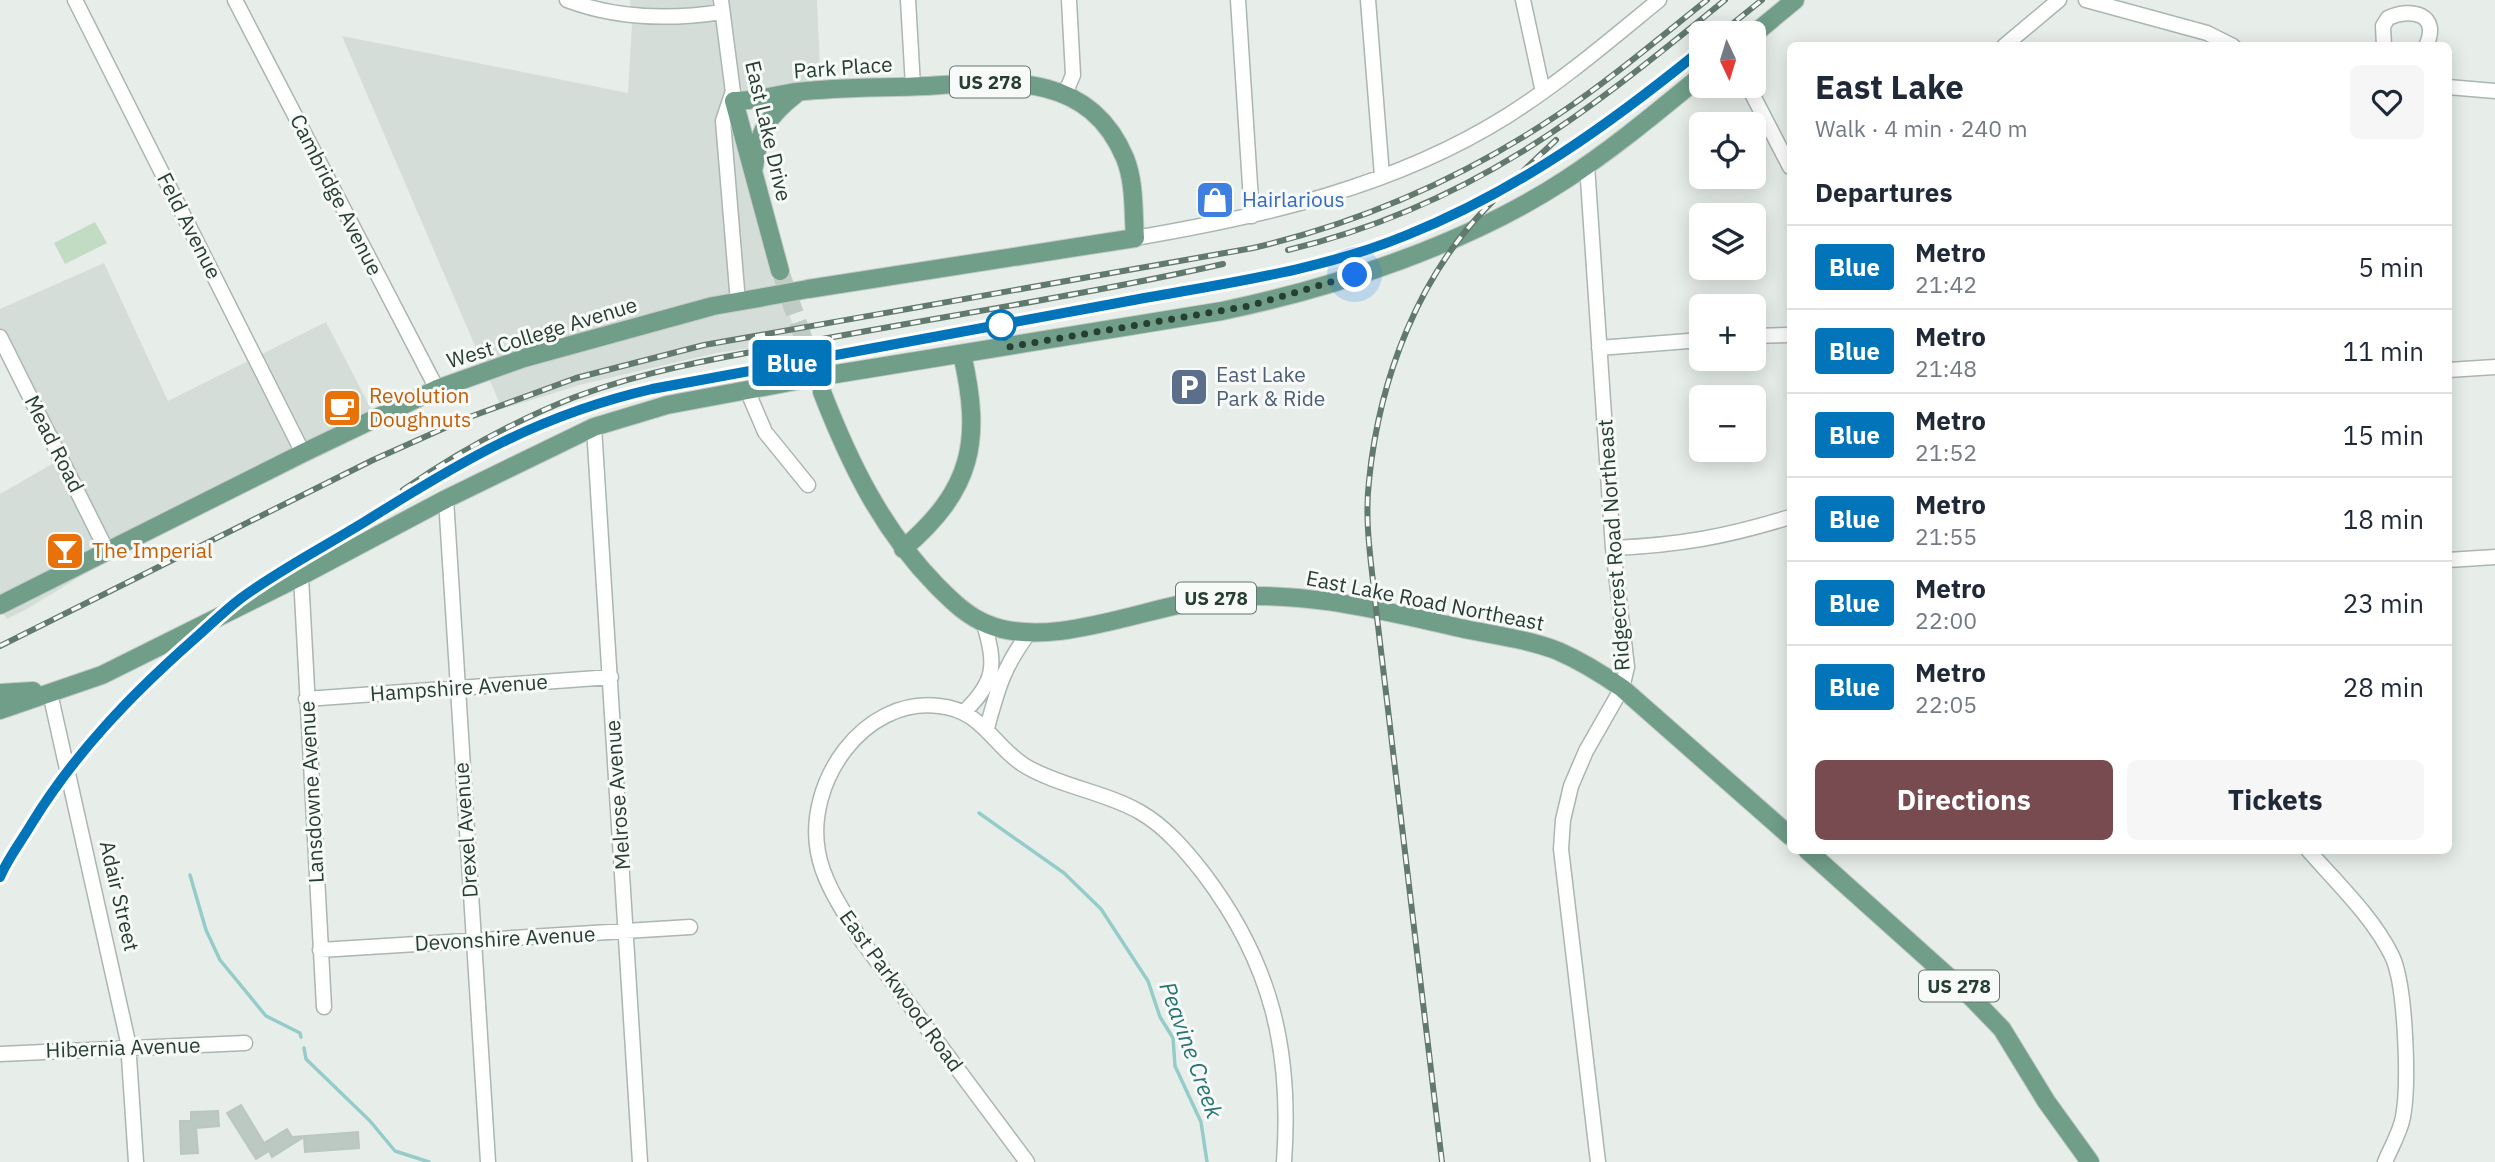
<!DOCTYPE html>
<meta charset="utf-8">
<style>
:root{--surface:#fff;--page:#f6f6f7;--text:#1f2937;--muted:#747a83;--line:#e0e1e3;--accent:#774b50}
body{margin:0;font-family:"IBM Plex Sans",sans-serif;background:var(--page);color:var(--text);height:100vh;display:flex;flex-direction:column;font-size:26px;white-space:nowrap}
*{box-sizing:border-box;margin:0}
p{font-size:23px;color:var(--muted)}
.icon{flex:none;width:38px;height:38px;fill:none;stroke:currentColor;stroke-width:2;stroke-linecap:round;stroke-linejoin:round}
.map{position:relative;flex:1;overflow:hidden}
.drawer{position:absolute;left:1787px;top:42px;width:665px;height:812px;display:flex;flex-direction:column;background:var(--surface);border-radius:10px;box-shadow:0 4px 18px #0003}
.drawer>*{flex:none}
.badge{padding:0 14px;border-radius:5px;font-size:24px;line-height:46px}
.needle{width:46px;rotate:176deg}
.fabs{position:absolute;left:1689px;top:21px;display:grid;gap:14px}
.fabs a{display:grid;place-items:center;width:77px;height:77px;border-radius:10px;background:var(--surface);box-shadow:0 4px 18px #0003;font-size:35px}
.you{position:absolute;width:35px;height:35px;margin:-18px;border:5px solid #fff;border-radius:50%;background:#1a73e8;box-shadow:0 0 0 10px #1a73e833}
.map>.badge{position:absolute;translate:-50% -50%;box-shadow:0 0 0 4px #fff}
h2{padding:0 28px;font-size:26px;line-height:63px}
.round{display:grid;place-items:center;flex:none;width:74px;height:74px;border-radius:10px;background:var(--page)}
.head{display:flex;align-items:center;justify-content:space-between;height:119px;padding:0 28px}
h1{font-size:33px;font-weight:700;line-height:52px}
.primary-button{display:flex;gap:14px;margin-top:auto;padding:14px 28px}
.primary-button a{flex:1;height:80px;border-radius:10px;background:var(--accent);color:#fff;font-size:28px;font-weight:700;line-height:80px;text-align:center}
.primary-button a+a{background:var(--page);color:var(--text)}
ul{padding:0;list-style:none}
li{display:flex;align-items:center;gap:21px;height:84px;padding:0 28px;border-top:2px solid var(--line)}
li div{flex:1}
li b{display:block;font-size:26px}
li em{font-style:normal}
li .badge{min-width:77px;font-weight:700;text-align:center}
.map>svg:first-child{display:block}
.built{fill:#d5ddd8}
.green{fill:#c2dcc4}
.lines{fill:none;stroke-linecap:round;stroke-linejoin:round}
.stream{stroke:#95ccca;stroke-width:3.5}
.building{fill:#bcc8c2;stroke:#bac7bf;stroke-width:2}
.major-tunnel{stroke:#c1cbc5;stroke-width:18;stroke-dasharray:18 9;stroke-linecap:butt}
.minor-casing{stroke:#aab6af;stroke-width:17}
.major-casing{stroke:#c3c9c6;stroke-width:20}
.minor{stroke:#fff;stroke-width:14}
.major{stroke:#709e89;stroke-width:18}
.rail-casing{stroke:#62796e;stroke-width:6}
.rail{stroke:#f7faf8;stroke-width:3.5;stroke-dasharray:10;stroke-linecap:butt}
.major-bridge-casing{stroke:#c3c9c6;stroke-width:20;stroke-linecap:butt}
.major-bridge{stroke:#709e89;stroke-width:18}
.line-casing{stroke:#fff;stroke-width:16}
.line{stroke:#0274ba;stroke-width:10}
.walk{stroke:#273e33;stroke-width:7;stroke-dasharray:0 12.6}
.stop-dot{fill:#fff;stroke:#0274ba;stroke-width:3.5}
.labels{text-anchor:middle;stroke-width:6;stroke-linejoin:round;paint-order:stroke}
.shield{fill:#f7faf8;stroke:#65766e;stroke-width:2}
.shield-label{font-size:19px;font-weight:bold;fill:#273e33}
.street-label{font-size:21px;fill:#273e33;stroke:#f7faf8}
.shop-label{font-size:21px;fill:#366cbe;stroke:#f7faf8;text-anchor:start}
.service-label{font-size:21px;fill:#4e5e75;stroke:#f7faf8;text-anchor:start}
.food-label{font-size:21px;fill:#c56008;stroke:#f7faf8;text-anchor:start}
.water-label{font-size:23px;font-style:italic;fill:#277472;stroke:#f7faf8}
</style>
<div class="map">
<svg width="2495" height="1162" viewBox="0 0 2495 1162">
<rect width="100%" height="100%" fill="#e7eee9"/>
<path class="built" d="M 630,0 L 817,0 L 821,93 L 724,103 L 771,276 L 801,341 L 716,353 L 583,384 L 502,409 L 342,36 L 628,93 L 632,25 Z
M 104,263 L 168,401 L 326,322 L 377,420 L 367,433 L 101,564 L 27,609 L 7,619 L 0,608 L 0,494 L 59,460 L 0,346 L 0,309 Z"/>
<path class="green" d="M 95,222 L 107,243 L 65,264 L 54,243 Z"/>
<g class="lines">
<path class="stream" d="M 979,813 L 1064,873 L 1101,909 L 1148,981 L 1160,1017 L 1173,1038 L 1175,1066 L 1201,1122 L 1207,1162
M 190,875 L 206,930 L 220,960 L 266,1016 L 300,1033 L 301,1037
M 304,1048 L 306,1059 L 370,1121 L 395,1151 L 429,1162"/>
</g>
<path class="building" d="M 241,1105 L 264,1143 L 287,1129 L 292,1137 L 358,1132 L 359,1148 L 305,1152 L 304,1137 L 272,1157 L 269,1151 L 256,1159 L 227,1113 Z
M 218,1111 L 219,1126 L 196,1128 L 198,1153 L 181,1154 L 180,1121 L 191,1121 L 191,1112 Z"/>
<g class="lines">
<path class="major-tunnel" d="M 780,271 L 821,389"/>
<defs>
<path id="minor" d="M 75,0 L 303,453
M 235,0 L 437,389
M 567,0 C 617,19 669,20 722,12
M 721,0 L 734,100
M 908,0 L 913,86
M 1238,0 L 1252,216
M 1368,0 L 1382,176
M 1523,0 L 1543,92
M 2086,0 L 2207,33 L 2233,46
M 2004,46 L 2059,0
M 2384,46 L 2383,26 L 2388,18 C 2411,7 2441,14 2426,46
M 1748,86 L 1790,167
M 2448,87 L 2495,91
M 732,94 L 723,121 L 738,302
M 1065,94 L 1073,75 L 1069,0
M 1587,165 L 1613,548 L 1627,667 L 1622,688 L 1586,751 L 1571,786 L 1563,820 L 1561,849 L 1598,1162
M 1135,238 C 1264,216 1394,187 1507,116 C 1561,82 1610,40 1659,0
M 1754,336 L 1790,335
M 0,337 L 107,551
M 1599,348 L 1701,340
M 2448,370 L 2495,367
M 747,390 L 765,432 L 808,485
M 594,427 L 640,1162
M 446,499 L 488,1162
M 1613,548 C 1680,545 1725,537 1790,517
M 2448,560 L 2495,557
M 301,576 L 324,1007
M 50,693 L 128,1042 L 136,1162
M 306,699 L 611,677
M 964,712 C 996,681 996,665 984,624
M 987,728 C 998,688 1003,668 1028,634
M 2308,850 C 2337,883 2373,917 2392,956 C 2406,985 2409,1085 2403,1117 C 2400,1133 2391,1147 2385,1162
M 320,950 L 690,927
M 0,1054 L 245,1043
M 1027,1162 L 859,937 C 844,912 823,882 818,852 C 805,783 863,697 939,706 C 983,710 993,747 1027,767 C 1062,787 1105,792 1140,812 C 1166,827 1186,851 1204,874 C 1272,964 1292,1051 1284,1162"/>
<path id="major" d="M 1754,34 L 1795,0
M 754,167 C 759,130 767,117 796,94
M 780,271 L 734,101 C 756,101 776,95 797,92 C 840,87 883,88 926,86 C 1003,81 1088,70 1125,158 C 1135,183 1133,211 1135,238 L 808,289
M 836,374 L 1222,311 C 1337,287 1467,244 1565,180 C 1613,149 1657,112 1701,76
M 822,392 C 850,464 882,530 937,586 C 952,601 967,616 987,624 C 1050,651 1147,606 1215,598 C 1298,589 1380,610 1460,628 C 1492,635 1528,639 1558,651 C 1581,661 1602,674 1622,688 L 1790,836
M 903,549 C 973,489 982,441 962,354
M 0,605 L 303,453 L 437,389 L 524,358 L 713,306 L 764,297
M 0,693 L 33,691
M 0,710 L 102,675 L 301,576 L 446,499 L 594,427 L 667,405 L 801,380
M 1807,850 L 1972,998 L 2002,1029 L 2046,1101 L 2090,1162"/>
</defs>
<use href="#minor" class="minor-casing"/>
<use href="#major" class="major-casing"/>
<use href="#minor" class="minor"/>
<use href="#major" class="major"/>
<defs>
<path id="rail" d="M 1721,33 L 1762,0
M 1520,174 L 1556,140
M 1288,250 C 1470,206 1583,116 1725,0
M 508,438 L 575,411 L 652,389 C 811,358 970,331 1128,301 C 1221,283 1319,271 1407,235 C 1517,191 1610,124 1701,50
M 403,490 C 457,453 514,421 575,397 C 653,368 735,355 817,340 C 952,315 1089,294 1223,264
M 0,646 L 373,460 L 467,418 L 576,378 L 704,345 L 1253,248 C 1363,222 1465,177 1559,114 C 1611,79 1658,39 1707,0
M 1442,1162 L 1376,609 C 1372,567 1364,523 1369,481 C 1379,379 1419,273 1493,201"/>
</defs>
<use href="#rail" class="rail-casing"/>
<use href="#rail" class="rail"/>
<defs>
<path id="major-bridge" d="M 764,297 L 808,289
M 801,380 L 836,374"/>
</defs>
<use href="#major-bridge" class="major-bridge-casing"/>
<use href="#major-bridge" class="major-bridge"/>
</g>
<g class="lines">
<defs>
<path id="line" d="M 0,877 C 8,858 22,840 32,823 C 75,753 131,695 192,641 C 208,627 223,612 240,599 C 279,570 324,547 366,521 C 463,460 539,415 652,389 C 809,359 966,332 1123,302 C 1218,284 1318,272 1407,235 C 1517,191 1610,124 1701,50"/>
</defs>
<use href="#line" class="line-casing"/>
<use href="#line" class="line"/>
<path class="walk" d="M 1001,325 L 1008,347 L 1249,306 L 1355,275"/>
</g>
<defs>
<symbol id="shop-square" viewBox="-11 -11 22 22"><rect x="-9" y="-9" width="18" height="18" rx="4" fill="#3f7fe0" stroke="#f7faf8"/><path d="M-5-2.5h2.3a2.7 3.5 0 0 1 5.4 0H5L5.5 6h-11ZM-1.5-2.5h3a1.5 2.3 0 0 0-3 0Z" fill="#fff"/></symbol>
<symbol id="parking-square" viewBox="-11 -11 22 22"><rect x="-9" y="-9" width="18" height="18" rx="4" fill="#5c6f8a" stroke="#f7faf8"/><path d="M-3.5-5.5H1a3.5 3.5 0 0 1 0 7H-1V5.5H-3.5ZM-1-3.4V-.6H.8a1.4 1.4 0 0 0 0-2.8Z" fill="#fff"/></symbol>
<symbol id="cafe-square" viewBox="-11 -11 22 22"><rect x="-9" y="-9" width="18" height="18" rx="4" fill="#e8710a" stroke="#f7faf8"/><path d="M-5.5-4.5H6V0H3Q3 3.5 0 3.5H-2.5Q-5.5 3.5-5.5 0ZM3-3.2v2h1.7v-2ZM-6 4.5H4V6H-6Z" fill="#fff"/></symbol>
<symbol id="bar-square" viewBox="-11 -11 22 22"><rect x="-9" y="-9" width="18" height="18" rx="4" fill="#e8710a" stroke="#f7faf8"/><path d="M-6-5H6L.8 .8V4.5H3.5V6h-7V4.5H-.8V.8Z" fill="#fff"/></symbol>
</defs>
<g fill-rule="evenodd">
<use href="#shop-square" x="1193" y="178" width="44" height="44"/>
<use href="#parking-square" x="1167" y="365" width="44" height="44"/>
<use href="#cafe-square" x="320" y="386" width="44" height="44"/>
<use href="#bar-square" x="43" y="529" width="44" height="44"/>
</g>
<circle class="stop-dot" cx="1001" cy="325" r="14"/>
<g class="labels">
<g class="shield">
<rect x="950" y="66.5" width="80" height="31" rx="5"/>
<rect x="1176" y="582.5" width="80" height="31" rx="5"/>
<rect x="1919" y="970.5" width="80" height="31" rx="5"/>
</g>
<g class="shield-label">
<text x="990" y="89">US 278</text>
<text x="1216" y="605">US 278</text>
<text x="1959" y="993">US 278</text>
</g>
<g class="street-label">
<text transform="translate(843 68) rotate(-4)" y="7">Park Place</text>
<text transform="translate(768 131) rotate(77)" y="7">East Lake Drive</text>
<text transform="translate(336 195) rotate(63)" y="7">Cambridge Avenue</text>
<text transform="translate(189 226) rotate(63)" y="7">Feld Avenue</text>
<text transform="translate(542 333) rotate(-17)" y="7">West College Avenue</text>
<text transform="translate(54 444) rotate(63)" y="7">Mead Road</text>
<text transform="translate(1614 545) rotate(-94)" y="7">Ridgecrest Road Northeast</text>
<text transform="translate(1425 601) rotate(11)" y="7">East Lake Road Northeast</text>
<text transform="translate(459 688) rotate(-4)" y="7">Hampshire Avenue</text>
<text transform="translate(312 792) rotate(-93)" y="7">Lansdowne Avenue</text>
<text transform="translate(618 795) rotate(-94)" y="7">Melrose Avenue</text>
<text transform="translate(466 830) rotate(-94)" y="7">Drexel Avenue</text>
<text transform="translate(119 896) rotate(77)" y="7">Adair Street</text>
<text transform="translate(505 939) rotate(-3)" y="7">Devonshire Avenue</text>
<text transform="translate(901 991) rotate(54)" y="7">East Parkwood Road</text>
<text transform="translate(123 1048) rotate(-2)" y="7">Hibernia Avenue</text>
</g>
<g class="shop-label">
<text x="1242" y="207">Hairlarious</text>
</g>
<g class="service-label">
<text x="1216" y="382">East Lake<tspan x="1216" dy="24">Park &amp; Ride</tspan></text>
</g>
<g class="food-label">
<text x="369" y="403">Revolution<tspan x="369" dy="24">Doughnuts</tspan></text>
<text x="92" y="558">The Imperial</text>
</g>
<g class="water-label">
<text transform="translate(1191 1050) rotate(70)" y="8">Peavine Creek</text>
</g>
</g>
</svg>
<div class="fabs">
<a><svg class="needle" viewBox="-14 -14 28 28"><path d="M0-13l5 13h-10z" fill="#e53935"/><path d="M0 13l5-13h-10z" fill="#747a83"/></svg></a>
<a><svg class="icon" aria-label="locate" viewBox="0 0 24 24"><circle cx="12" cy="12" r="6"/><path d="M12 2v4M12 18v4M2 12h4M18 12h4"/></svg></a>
<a><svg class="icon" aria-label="layers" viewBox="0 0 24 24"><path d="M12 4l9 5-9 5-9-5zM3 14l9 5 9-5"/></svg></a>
<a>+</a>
<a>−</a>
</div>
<div class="you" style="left:1355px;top:275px"></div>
<b class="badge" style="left:792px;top:363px;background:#0274ba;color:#fff">Blue</b>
<section class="drawer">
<div class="head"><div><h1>East Lake</h1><p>Walk · 4 min · 240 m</p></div><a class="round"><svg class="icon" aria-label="heart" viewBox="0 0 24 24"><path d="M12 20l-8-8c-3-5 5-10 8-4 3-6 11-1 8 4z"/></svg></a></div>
<h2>Departures</h2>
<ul>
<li><span class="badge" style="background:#0274ba;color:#fff">Blue</span><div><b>Metro</b><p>21:42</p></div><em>5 min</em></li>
<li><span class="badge" style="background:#0274ba;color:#fff">Blue</span><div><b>Metro</b><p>21:48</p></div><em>11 min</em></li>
<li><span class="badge" style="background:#0274ba;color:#fff">Blue</span><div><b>Metro</b><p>21:52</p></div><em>15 min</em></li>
<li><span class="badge" style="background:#0274ba;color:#fff">Blue</span><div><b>Metro</b><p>21:55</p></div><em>18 min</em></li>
<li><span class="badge" style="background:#0274ba;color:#fff">Blue</span><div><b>Metro</b><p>22:00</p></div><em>23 min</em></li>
<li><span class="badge" style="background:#0274ba;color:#fff">Blue</span><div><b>Metro</b><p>22:05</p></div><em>28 min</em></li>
</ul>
<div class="primary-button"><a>Directions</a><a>Tickets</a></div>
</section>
</div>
